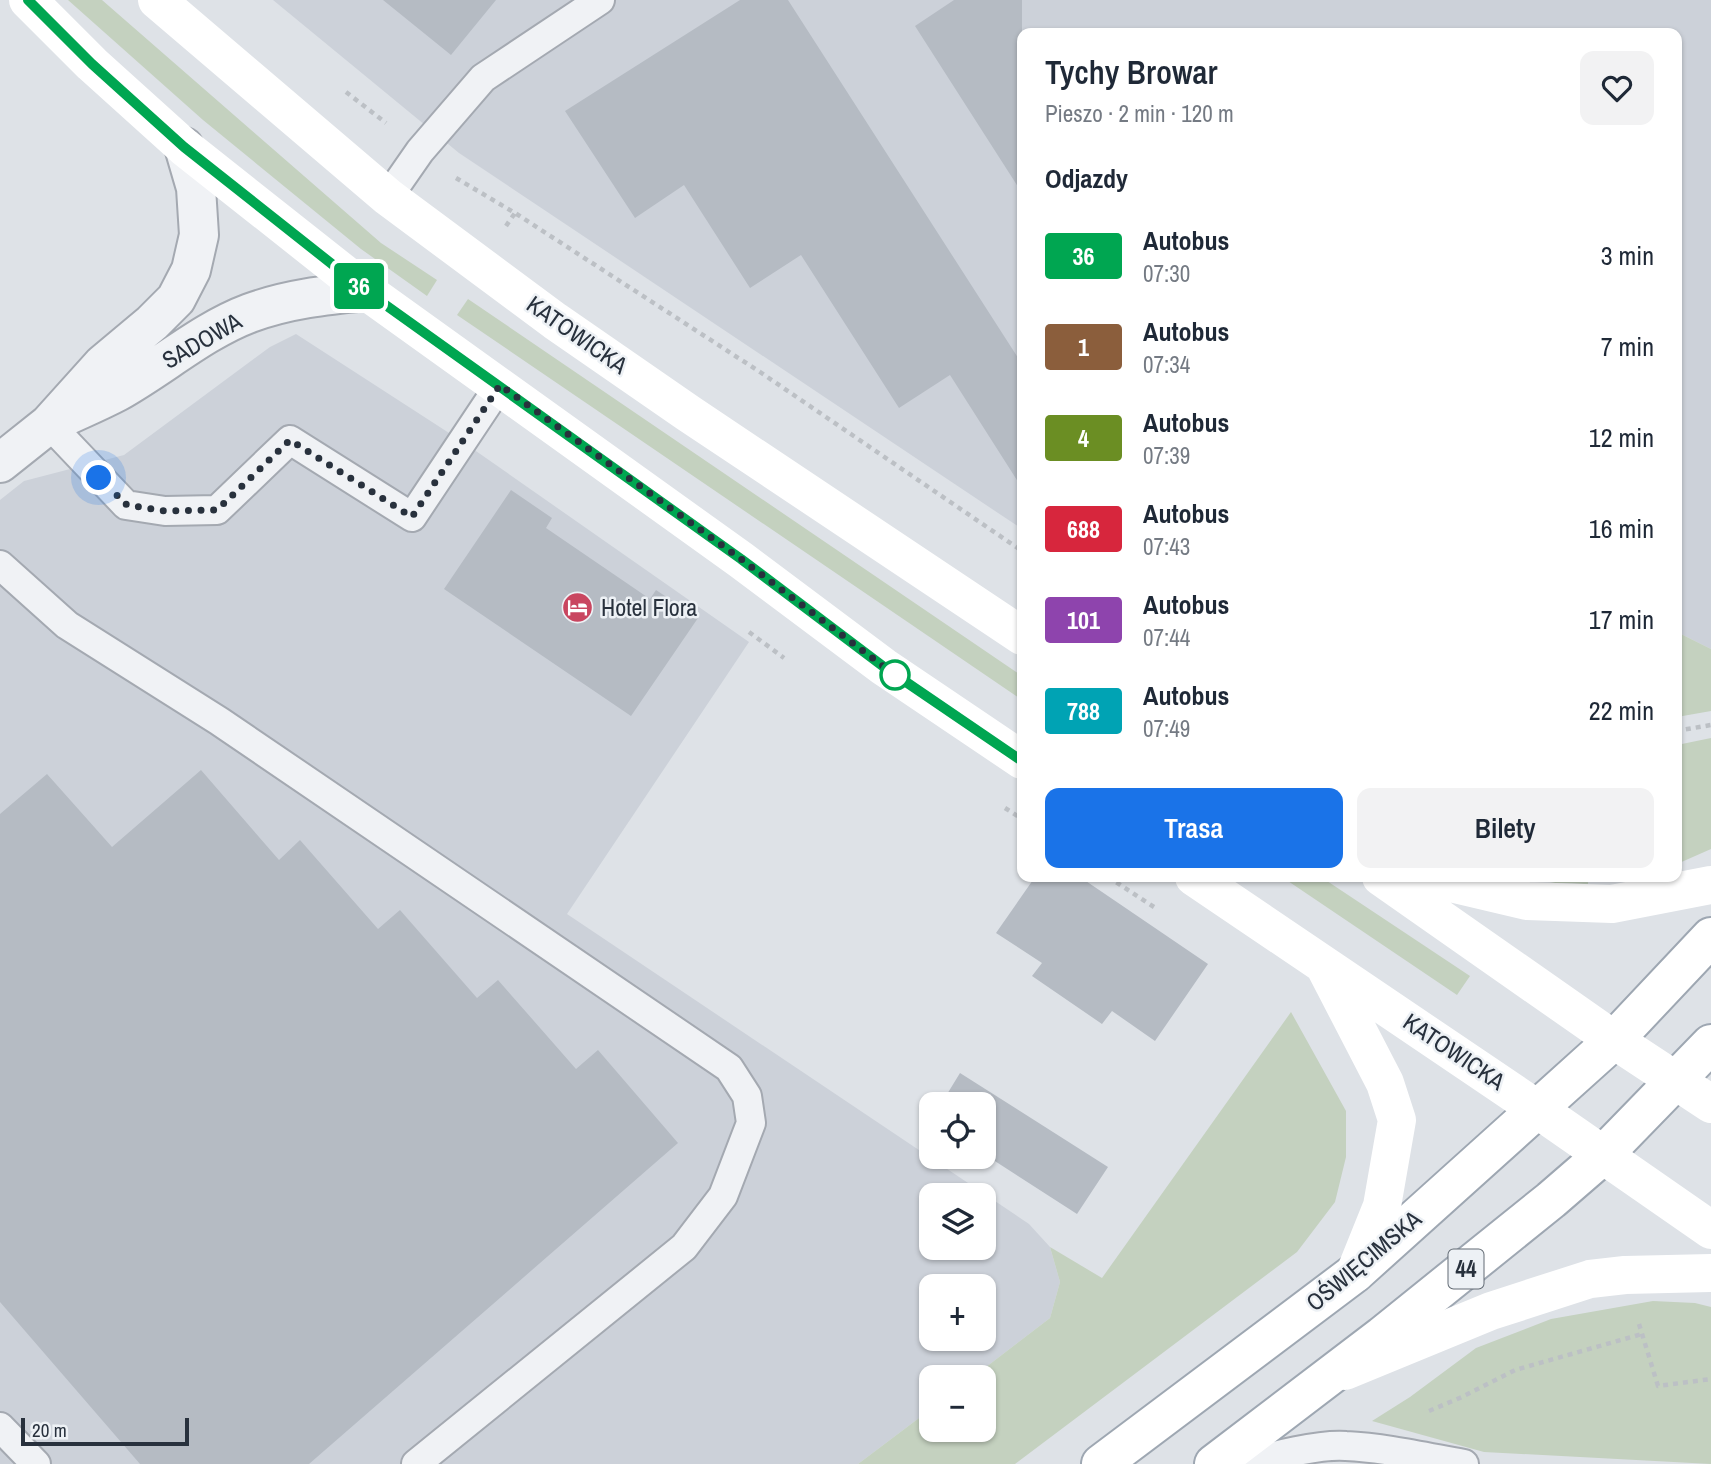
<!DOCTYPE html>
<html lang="pl">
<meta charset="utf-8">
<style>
:root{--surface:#fff;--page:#f2f2f3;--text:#1f2937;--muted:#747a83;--accent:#1a73e8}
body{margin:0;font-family:"Archivo Narrow",sans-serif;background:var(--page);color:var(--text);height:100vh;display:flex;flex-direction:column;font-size:26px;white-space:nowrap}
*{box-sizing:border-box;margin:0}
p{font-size:23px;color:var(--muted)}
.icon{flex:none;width:38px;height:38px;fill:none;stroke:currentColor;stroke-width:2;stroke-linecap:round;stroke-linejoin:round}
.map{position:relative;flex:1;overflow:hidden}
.drawer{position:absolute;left:1017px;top:28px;width:665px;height:854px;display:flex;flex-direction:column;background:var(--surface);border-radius:14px;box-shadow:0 2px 5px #0004}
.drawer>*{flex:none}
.badge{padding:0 14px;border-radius:5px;font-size:24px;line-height:46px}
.buttons{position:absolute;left:919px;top:1092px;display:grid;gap:14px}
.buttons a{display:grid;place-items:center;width:77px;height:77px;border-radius:14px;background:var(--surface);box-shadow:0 2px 5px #0004;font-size:35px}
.scale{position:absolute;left:21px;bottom:18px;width:168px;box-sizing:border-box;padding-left:7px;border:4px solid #28313d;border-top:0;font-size:19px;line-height:24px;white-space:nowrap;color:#28313d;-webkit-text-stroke:5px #edf1f5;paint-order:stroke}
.you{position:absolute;width:35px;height:35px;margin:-18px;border:5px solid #fff;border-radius:50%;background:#1a73e8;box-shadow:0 0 0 10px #1a73e833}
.map>.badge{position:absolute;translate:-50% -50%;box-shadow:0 0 0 4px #fff}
h2{padding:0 28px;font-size:26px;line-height:63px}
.round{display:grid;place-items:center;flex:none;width:74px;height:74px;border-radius:14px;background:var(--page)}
.summary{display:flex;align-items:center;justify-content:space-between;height:119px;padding:0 28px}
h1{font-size:33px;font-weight:600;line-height:52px}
.cta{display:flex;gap:14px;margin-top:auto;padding:14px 28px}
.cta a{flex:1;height:80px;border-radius:14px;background:var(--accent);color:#fff;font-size:28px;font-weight:600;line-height:80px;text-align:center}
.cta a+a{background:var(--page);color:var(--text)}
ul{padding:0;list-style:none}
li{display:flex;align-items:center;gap:21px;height:91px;padding:0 28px}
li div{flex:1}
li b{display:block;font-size:26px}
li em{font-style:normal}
li .badge{min-width:77px;font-weight:700;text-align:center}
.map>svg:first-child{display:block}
.built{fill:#ccd1d9;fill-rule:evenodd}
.green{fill:#c4d1bf}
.building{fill:#b5bbc3}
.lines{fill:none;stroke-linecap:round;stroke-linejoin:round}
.lane-casing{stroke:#a4a9b1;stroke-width:32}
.street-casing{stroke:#a4a9b1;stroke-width:42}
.primary-casing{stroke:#9ea7b2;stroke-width:42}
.path{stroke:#bcc0c5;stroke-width:4.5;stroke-dasharray:5 5;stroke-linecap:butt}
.lane{stroke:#f0f2f5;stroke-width:28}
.street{stroke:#f0f2f5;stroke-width:38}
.secondary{stroke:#fff;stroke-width:38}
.primary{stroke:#fff;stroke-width:38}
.line-casing{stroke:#fff;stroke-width:16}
.line{stroke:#00a651;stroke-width:10}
.walk{stroke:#28313d;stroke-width:7;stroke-dasharray:0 12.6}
.stop-dot{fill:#fff;stroke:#00a651;stroke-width:3.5}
.labels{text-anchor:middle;stroke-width:5;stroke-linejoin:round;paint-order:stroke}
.shield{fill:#edf1f5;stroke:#636b74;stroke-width:2}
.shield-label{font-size:23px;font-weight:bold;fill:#28313d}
.street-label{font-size:24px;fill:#28313d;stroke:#edf1f5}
.poi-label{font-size:24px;fill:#28313d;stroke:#edf1f5;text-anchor:start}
</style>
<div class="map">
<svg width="1711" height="1464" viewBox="0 0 1711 1464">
<rect width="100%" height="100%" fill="#dee2e7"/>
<path class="built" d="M 273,0 L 1711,0 L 1711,649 L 1677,632 L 1676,33 L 1022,33 L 1022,529 L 459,153 Z
M 296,334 L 463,442 L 749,642 L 567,914 L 1029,1224 L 1050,1247 L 1060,1282 L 1050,1318 L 973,1377 L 931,1377 L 931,1409 L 858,1464 L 0,1464 L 0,500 L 24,481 L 124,455 L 270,347 ZM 931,1195 L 984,1195 L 984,1248 L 931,1248 ZM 931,1286 L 984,1286 L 984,1339 L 931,1339 Z"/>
<path class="green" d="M 68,0 L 102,0 L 381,243 L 437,280 L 427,296 L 361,249 L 203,120 Z
M 468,299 L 1022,676 L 1022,700 L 457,315 Z
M 1677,632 L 1711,649 L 1711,711 L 1677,717 Z
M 1711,738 L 1711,849 L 1677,864 L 1677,745 Z
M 1282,877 L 1321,877 L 1470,976 L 1457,995 Z
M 1522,877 L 1588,877 L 1588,884 L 1555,883 Z
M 1291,1012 L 1346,1111 L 1346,1157 L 1335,1202 L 1297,1252 L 1015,1464 L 858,1464 L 931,1409 L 931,1430 L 984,1430 L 984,1377 L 973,1377 L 1050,1318 L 1060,1282 L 1050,1247 L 1102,1278 Z
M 1653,1301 L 1695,1303 L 1711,1307 L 1711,1464 L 1484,1452 L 1372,1421 L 1410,1397 L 1476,1348 L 1551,1319 Z"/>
<path class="building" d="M 383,0 L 496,0 L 451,55 Z
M 740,0 L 788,0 L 1022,364 L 1022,488 L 950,375 L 899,408 L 801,255 L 750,288 L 684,185 L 635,218 L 565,111 Z
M 954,0 L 1022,0 L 1022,193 L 915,26 Z
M 511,490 L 552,518 L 546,528 L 650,599 L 656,590 L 698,618 L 631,716 L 444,589 Z
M 201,770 L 279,860 L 300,840 L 378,929 L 400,910 L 477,998 L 498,980 L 576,1069 L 598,1050 L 678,1143 L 309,1464 L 140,1464 L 0,1302 L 0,814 L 47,774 L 112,847 Z
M 1035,877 L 1080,877 L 1208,964 L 1155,1041 L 1112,1011 L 1102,1024 L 1032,976 L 1042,963 L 996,933 Z
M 960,1073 L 1108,1167 L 1077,1214 L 984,1154 L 984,1104 L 941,1104 Z"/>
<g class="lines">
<defs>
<path id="lane" d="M 388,197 L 420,151 L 483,78 L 600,0
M 49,424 L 126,505 L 165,511 L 217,510 L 290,440 L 412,517 L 500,385
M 0,565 L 67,625 L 219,721 L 729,1068 L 747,1096 L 751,1123 L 723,1196 L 684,1247 L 416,1464
M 0,1427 L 36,1464
M 1246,1464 C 1272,1456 1319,1444 1346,1446 C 1386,1448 1425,1457 1464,1464"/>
<path id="street" d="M 64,417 C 81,409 100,401 117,392 C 162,367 202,331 250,313 C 288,299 326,295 366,291
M 0,463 L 49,424 L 103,364 L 152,323 L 176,299 L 191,270 L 199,235 L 196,188 L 184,147"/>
<path id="primary" d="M 1101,1464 L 1355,1273 L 1614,1040 L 1711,937
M 1214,1464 L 1382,1336 L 1551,1200 L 1603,1155 L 1711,1044"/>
</defs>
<use href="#lane" class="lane-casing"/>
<use href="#street" class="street-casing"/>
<use href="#primary" class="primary-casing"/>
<path class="path" d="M 346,92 L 386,123
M 456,178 L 515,213 L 760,372 L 1022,551
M 506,226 L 515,213
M 749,632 L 784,658
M 1676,731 L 1711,725
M 1005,808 L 1022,819
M 1108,877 L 1154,907
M 1639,1324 L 1658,1386 L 1711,1379
M 1429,1411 L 1462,1397 L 1515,1370 L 1642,1334"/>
<use href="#lane" class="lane"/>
<use href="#street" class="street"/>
<path class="secondary" d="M 28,0 L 92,64 L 184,147 L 366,291 L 741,560 L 884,667 L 1022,760
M 157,0 L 388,197 L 555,321 L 688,413 L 1022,636
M 1194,877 L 1537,1109 L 1711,1230
M 1381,877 L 1614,1040 L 1711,1104
M 1394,885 L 1438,880 L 1527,901 L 1612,904 L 1711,885
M 1326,969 L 1385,1083 L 1397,1120 L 1382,1206 L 1355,1273
M 1345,1371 L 1491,1311 L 1590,1279 L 1625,1275 L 1711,1273"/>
<use href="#primary" class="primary"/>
</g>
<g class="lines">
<defs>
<path id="line" d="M 28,0 L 92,64 L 184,147 L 366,291 L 741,559 L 884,667 L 1022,761"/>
</defs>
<use href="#line" class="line-casing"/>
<use href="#line" class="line"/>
<path class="walk" d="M 99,478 L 127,505 L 165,511 L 217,510 L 290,440 L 412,517 L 500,385 L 741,559 L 895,675"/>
</g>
<defs>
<symbol id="hotel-disc" viewBox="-11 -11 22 22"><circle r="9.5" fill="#c94660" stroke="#edf1f5"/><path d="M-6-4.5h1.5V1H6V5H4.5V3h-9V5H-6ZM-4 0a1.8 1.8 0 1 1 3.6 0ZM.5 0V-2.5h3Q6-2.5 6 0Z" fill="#fff"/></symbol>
</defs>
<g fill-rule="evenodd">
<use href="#hotel-disc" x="560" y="590" width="35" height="35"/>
</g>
<circle class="stop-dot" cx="895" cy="675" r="14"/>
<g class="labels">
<rect class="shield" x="1448.5" y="1249.5" width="35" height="39" rx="5"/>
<g class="shield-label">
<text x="1466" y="1277">44</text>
</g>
<g class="street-label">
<text transform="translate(577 335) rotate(35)" y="8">KATOWICKA</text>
<text transform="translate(202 341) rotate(-30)" y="8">SADOWA</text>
<text transform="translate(1454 1052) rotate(34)" y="8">KATOWICKA</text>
<text transform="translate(1364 1261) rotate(-40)" y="8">OŚWIĘCIMSKA</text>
</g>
<g class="poi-label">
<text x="601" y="616">Hotel Flora</text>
</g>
</g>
</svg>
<div class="buttons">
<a><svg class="icon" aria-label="locate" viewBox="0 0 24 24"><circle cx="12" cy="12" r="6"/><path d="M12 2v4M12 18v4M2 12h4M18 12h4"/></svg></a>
<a><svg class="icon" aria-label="layers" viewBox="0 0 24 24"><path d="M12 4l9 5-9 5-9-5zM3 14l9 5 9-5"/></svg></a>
<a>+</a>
<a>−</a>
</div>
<div class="scale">20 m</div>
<div class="you" style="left:99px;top:478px"></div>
<b class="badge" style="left:359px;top:286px;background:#00a651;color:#fff">36</b>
<section class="drawer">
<div class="summary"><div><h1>Tychy Browar</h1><p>Pieszo · 2 min · 120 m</p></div><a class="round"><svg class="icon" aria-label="heart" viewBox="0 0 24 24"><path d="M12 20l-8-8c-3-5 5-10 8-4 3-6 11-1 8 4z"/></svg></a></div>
<h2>Odjazdy</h2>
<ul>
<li><span class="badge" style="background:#00a651;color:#fff">36</span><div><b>Autobus</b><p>07:30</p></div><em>3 min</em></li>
<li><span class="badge" style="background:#8b5e3c;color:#fff">1</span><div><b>Autobus</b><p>07:34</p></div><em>7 min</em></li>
<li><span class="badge" style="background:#6b8e23;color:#fff">4</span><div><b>Autobus</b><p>07:39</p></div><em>12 min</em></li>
<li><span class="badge" style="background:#d7263d;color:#fff">688</span><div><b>Autobus</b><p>07:43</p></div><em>16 min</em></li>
<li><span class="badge" style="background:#8e44ad;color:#fff">101</span><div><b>Autobus</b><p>07:44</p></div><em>17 min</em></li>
<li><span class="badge" style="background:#00a3b4;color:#fff">788</span><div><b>Autobus</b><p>07:49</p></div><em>22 min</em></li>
</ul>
<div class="cta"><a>Trasa</a><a>Bilety</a></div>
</section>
</div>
